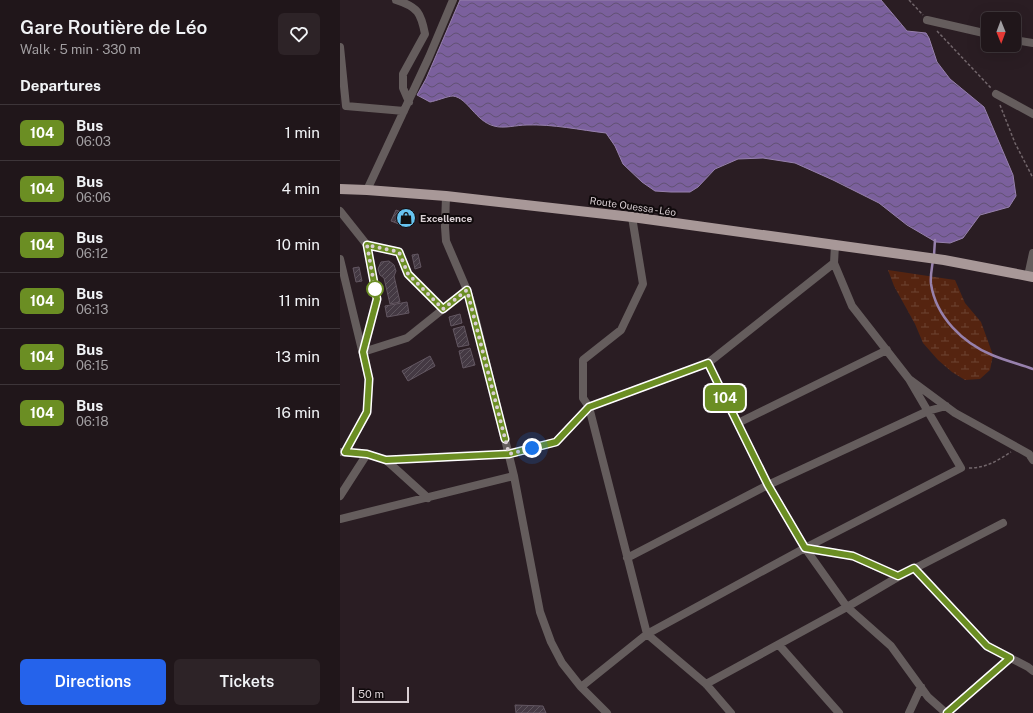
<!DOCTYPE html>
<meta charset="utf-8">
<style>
:root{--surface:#20161a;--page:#2d2327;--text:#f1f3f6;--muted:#a29fa2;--line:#3d3539;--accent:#2563eb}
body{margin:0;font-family:"Public Sans",sans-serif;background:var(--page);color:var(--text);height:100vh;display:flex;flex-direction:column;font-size:15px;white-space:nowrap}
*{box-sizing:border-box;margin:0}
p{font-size:13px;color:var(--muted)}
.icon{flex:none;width:22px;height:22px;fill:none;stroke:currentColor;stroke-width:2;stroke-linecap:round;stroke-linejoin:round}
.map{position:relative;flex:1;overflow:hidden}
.side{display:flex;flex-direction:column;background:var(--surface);width:340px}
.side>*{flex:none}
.badge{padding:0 8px;border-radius:6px;font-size:14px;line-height:26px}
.needle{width:26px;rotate:179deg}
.fabs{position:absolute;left:641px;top:12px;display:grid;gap:8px}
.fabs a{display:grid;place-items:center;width:40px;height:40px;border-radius:6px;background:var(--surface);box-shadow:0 4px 16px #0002,0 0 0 1px var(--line);font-size:20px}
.scale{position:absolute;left:12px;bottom:10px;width:57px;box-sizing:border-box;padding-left:4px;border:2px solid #d9cfd3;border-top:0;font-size:11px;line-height:14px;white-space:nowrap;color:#d9cfd3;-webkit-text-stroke:3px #0f090b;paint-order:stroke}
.you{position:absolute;width:20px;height:20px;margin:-10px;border:3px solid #fff;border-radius:50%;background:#1a73e8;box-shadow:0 0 0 6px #1a73e833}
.map>.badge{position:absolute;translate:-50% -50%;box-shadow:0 0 0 2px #fff}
h2{padding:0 20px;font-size:15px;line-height:36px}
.round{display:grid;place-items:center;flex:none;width:42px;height:42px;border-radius:6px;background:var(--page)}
.head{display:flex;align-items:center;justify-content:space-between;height:68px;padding:0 20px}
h1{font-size:19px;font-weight:600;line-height:30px}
.primary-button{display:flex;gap:8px;margin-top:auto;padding:8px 20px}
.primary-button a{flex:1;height:46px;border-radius:6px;background:var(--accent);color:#fff;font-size:16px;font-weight:600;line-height:46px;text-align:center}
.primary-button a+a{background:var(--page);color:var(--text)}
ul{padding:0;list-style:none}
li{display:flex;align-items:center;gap:12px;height:56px;padding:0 20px;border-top:1px solid var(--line)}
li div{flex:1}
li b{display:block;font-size:15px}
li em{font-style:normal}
li .badge{min-width:44px;font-weight:700;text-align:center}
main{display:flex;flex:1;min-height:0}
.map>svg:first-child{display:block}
.wetland{fill:url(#wetland-marsh)}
.water{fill:url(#water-waves);stroke:#9781ad}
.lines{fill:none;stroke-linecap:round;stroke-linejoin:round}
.stream{stroke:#9781ad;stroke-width:2.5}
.building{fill:url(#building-hatch);stroke:#635762}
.path{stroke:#72666b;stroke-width:1.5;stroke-dasharray:3 2;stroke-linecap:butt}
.minor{stroke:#655d5d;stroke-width:8}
.major{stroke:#a89898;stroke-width:10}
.line-casing{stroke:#fff;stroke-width:9}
.line{stroke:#6b8e23;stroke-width:6}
.walk{stroke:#d9cfd3;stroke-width:4;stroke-dasharray:0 7.2}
.stop-dot{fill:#fff;stroke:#6b8e23;stroke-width:2}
.labels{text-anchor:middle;stroke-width:4;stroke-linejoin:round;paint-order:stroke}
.street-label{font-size:10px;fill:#d9cfd3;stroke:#0f090b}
.poi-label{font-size:10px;font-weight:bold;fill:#d9cfd3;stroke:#0f090b;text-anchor:start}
</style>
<main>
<section class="side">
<div class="head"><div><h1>Gare Routière de Léo</h1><p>Walk · 5 min · 330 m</p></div><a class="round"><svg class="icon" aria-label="heart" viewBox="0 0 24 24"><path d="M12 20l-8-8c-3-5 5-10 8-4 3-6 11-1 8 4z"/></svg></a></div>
<h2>Departures</h2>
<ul>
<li><span class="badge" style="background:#6b8e23;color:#fff">104</span><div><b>Bus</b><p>06:03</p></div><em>1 min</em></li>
<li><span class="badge" style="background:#6b8e23;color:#fff">104</span><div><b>Bus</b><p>06:06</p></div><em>4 min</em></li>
<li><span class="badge" style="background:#6b8e23;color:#fff">104</span><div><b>Bus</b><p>06:12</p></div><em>10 min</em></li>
<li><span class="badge" style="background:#6b8e23;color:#fff">104</span><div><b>Bus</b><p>06:13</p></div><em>11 min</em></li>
<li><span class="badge" style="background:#6b8e23;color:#fff">104</span><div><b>Bus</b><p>06:15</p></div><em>13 min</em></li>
<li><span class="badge" style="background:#6b8e23;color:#fff">104</span><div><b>Bus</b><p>06:18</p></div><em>16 min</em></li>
</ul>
<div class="primary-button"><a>Directions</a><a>Tickets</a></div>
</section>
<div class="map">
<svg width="693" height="713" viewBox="0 0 693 713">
<defs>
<pattern id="wetland-marsh" width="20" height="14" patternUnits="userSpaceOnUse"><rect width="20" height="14" fill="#552410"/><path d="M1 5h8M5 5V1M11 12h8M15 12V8" fill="none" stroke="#6d4332"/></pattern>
<pattern id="water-waves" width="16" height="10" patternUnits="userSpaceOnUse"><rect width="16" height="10" fill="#7b609d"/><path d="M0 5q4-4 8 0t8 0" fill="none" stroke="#615173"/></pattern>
<pattern id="building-hatch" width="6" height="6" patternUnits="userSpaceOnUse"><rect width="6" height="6" fill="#443943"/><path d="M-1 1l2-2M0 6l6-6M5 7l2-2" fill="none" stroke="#5e555d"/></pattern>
</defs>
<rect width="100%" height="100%" fill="#2a1d23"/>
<path class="wetland" d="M 548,270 L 615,280 L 625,303 L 641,322 L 653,355 L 650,370 L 640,379 L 625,380 L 612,372 L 598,360 L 583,343 L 575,324 L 554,286 Z"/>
<path class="water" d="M 120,0 L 541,0 L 567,31 L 586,33 L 589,38 L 597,62 L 610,79 L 644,107 L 673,175 L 676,196 L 669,207 L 640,215 L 623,238 L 610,243 L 596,242 L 567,225 L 539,203 L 493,180 L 455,163 L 423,158 L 398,159 L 375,169 L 358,187 L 350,192 L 331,192 L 315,191 L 302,182 L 283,164 L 275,146 L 266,133 C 240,130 213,124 187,125 C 176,125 164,129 154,126 C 135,121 128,98 113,96 C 108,96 96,101 90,102 L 77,95 L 86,79 Z"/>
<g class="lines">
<path class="stream" d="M 594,255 L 595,240
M 593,260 C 592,268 590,276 591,284 C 596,317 623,343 652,355 C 666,361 680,364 693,369"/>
</g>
<path class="building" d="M 56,210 L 71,216 L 67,227 L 51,221 Z
M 78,254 L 81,267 L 75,269 L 72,255 Z
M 49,261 L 54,265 L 56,271 L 54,276 L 60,302 L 50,304 L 44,278 L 40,275 L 38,269 L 41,262 Z
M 19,267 L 22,281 L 16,282 L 13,268 Z
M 67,302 L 69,313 L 47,317 L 45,306 Z
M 120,314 L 122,323 L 111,326 L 109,317 Z
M 124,326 L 129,345 L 118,347 L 113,329 Z
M 130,348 L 135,365 L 123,368 L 119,351 Z
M 90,356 L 95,366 L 68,381 L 62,371 Z
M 175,705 L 203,706 L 206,713 L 176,713 Z"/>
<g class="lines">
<path class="path" d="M 569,0 L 583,15
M 597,31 L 651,88
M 660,105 L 675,143 L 693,178
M 629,468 C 646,468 657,461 671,452"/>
<path class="minor" d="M 56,0 C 78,7 81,13 85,34 L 63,74 L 63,88 L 69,102
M 587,20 L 648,34
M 674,40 L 693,43
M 0,47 L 6,106 L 64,111
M 656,94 L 693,114
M 27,190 L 89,57 L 113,0
M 106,196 L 105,227 L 106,241 L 127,290 L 133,309 L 174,476 L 200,612 L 211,642 L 222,663 L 241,687 L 267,713
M 0,211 L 27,245 L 37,299 L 23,352
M 292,217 L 303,284 L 281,330 L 243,360 L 243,398 L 249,407 L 307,634 L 366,684 L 391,713
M 27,245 L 59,252 L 68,274 L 103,309
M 0,259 L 29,379 L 27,413 L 5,452
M 494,263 L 512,306 L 569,379 L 615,413 L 689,454 L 693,460
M 688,276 L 693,253
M 23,352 L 67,338 L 127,290
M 368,363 L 428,485 L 465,548 L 507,607 L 551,646 L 588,697 L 606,713
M 398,423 L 547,350
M 0,452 L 27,454 L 46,460 L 169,454 L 216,442 L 249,407 L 368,363 L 494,263 L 495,245
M 46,460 L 88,498
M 0,496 L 27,454
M 0,519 L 174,476
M 465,548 L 513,556 L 558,577
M 287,558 L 428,485 L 588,411 L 606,406
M 575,568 L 647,646 L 688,667 L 693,671
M 439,645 L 499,713
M 366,684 L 507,607 L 558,577 L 663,523
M 241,687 L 307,634 L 465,548 L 621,468 L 569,379
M 569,713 L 581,687
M 607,713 L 670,658"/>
<path class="major" d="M 0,189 L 27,190 L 106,196 L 292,217 L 604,260 L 693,277"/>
</g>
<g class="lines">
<defs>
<path id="line" d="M 165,439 L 127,290 L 103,309 L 68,274 L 59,252 L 27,245 L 37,299 L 23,352 L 29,379 L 27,412 L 5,452 L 27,454 L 46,460 L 169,454 L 216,442 L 249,407 L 368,363 L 428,485 L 465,548 L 513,556 L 558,576 L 574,568 L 647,646 L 670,658 L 607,713"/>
</defs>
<use href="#line" class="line-casing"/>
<use href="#line" class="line"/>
<path class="walk" d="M 35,289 L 27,245 L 59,252 L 68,274 L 103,309 L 127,290 L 169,454 L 192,448"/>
</g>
<defs>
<symbol id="shop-disc" viewBox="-11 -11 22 22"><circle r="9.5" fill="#67c4f0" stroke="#0f090b"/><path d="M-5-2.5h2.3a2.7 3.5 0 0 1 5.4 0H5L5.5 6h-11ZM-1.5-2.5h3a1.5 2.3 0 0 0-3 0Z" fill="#111"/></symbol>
</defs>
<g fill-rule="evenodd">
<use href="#shop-disc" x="55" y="207" width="22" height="22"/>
</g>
<circle class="stop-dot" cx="35" cy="289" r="8"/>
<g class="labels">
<g class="street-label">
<text transform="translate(293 206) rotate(8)" y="4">Route Ouessa - Léo</text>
</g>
<g class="poi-label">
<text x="80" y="222">Excellence</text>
</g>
</g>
</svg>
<div class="fabs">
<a><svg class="needle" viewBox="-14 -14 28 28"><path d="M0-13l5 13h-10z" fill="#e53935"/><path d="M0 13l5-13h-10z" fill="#a29fa2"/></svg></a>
</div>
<div class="scale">50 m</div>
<div class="you" style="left:192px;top:448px"></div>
<b class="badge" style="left:385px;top:398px;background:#6b8e23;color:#fff">104</b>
</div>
</main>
